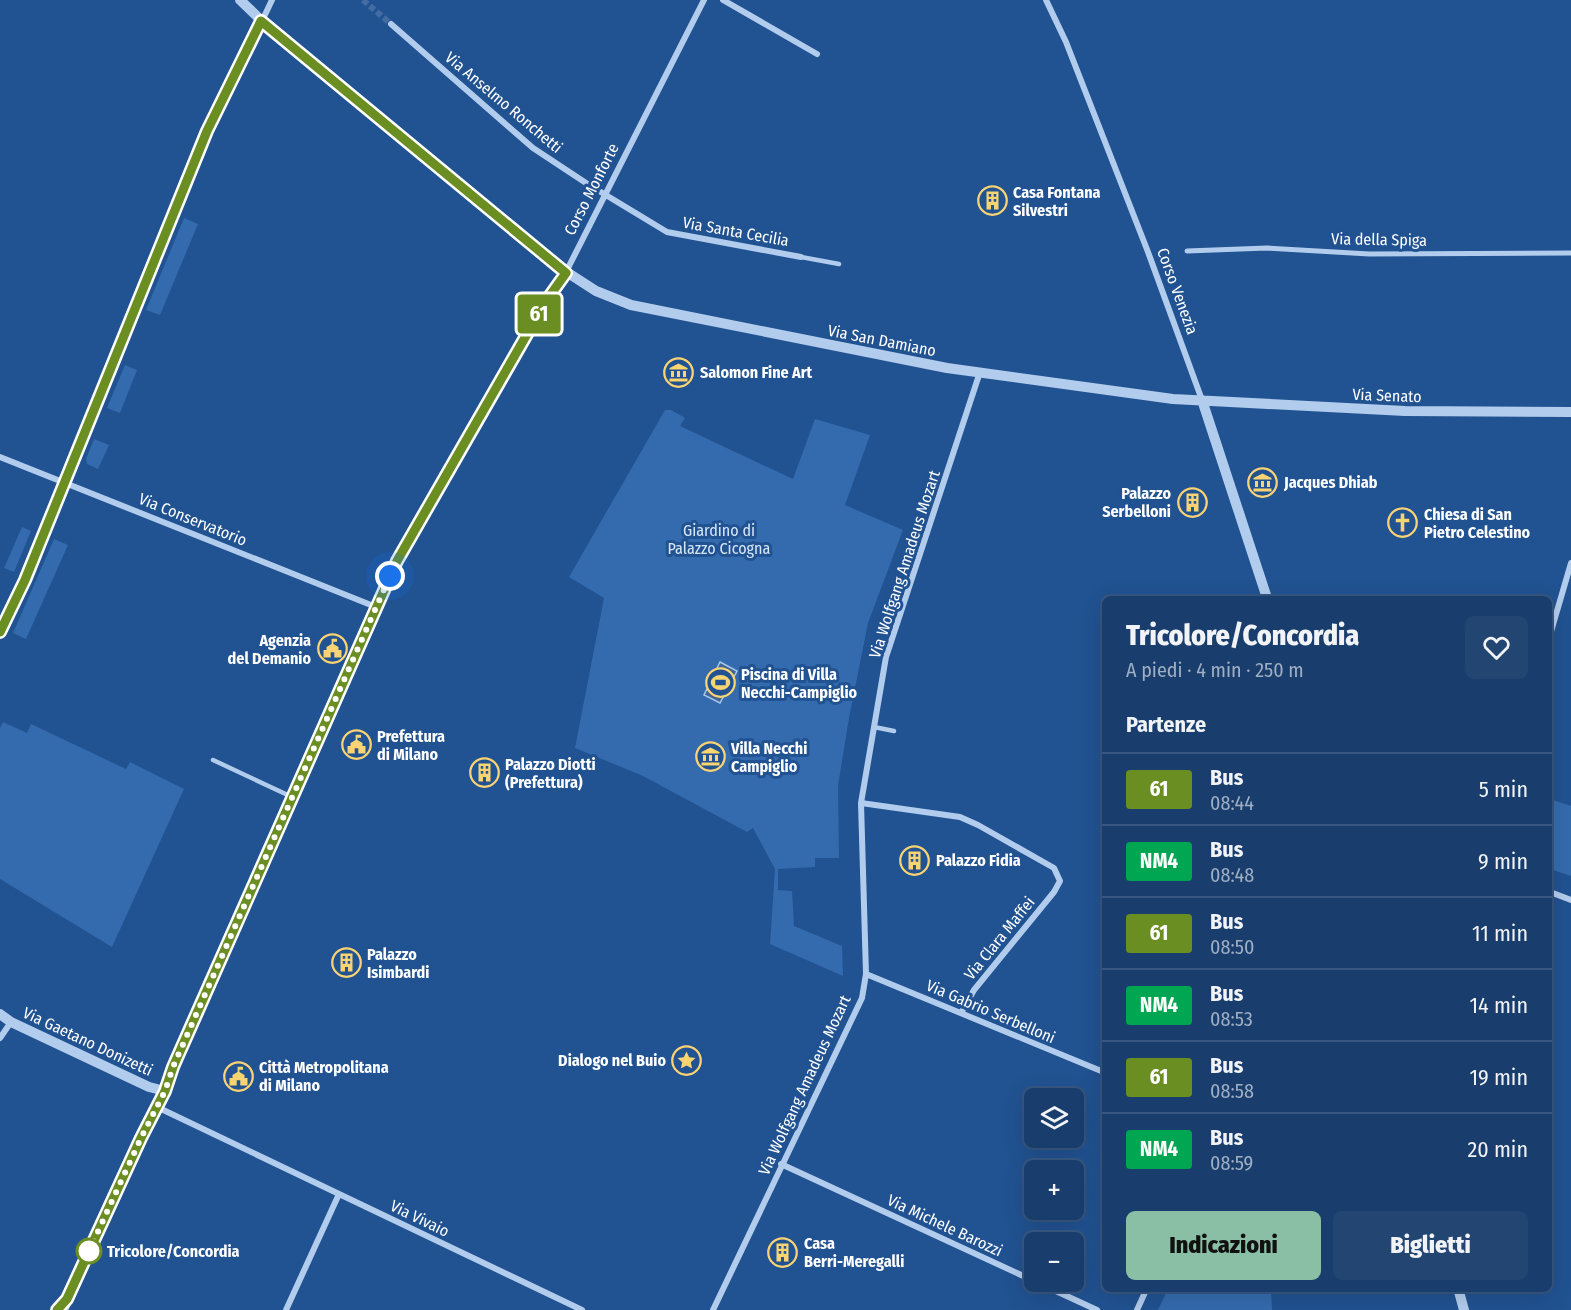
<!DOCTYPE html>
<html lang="it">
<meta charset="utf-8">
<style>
:root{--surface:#193e6d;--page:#224572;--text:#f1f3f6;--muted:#9faec2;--line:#375780;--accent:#8abfa5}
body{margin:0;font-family:"Fira Sans Condensed",sans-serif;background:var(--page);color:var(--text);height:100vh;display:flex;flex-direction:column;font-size:22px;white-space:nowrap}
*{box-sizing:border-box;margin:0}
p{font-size:20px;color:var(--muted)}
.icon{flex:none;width:33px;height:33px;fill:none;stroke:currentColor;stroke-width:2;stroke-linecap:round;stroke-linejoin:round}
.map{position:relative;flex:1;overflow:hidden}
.drawer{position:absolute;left:1102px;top:596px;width:450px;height:696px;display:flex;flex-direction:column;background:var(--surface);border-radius:9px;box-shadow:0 6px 24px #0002,0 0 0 2px var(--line)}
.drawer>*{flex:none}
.badge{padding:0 12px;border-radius:4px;font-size:21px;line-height:39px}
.controls{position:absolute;left:1024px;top:1088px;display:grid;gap:12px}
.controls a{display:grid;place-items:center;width:60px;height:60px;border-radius:9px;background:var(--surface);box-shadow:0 6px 24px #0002,0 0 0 2px var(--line);font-size:30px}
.you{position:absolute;width:30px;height:30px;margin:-15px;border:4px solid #fff;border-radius:50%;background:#1a73e8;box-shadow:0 0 0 9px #1a73e833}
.map>.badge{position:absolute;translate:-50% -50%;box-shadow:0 0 0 3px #fff}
h2{padding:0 24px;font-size:22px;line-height:54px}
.round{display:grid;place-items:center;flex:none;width:63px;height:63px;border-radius:9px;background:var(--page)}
.overview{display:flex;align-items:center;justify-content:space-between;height:102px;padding:0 24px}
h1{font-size:28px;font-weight:800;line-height:45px}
.button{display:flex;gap:12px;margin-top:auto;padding:12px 24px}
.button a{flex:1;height:69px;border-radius:9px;background:var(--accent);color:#111;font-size:24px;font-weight:800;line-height:69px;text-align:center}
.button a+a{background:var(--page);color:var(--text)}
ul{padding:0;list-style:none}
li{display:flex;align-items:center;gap:18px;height:72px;padding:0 24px;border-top:2px solid var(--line)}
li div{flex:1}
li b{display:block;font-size:22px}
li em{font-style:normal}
li .badge{min-width:66px;font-weight:700;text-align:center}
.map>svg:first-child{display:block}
.green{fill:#346bae}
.water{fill:#426592;stroke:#a5c7ee;stroke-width:1.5}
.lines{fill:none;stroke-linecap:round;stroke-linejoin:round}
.minor-tunnel{stroke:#426ca2;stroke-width:6;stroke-dasharray:6 3;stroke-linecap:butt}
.service{stroke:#b2cced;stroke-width:4.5}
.pedestrian{stroke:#b2cced;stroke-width:5}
.minor{stroke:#b2cced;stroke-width:6}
.tertiary{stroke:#b2cced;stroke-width:10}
.line-casing{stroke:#fff;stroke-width:14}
.line{stroke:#6b8e23;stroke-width:9}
.walk{stroke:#fff;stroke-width:6;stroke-dasharray:0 10.8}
.stop-dot{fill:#fff;stroke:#6b8e23;stroke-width:3}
.labels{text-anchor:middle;stroke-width:6;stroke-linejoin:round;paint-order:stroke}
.street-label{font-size:16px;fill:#fff;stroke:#215291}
.poi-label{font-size:16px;font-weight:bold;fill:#fff;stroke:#215291;text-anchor:start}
.park-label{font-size:16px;fill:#d7e7f9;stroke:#215291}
.stop-label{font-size:16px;font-weight:bold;fill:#fff;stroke:#215291;text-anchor:start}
</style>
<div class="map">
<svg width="1571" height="1310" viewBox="0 0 1571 1310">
<rect width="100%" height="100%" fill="#215291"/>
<path class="green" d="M 184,218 L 198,224 L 160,315 L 146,310 Z
M 125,365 L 137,370 L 120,413 L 107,408 Z
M 665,410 L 671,410 L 685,418 L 680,426 L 793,479 L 815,419 L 870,435 L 845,505 L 903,530 L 868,623 L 849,718 L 838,786 L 839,858 L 815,858 L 815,867 L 778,869 L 778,890 L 792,891 L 794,926 L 842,946 L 843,976 L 770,944 L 775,869 L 753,828 L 747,832 L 643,776 L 575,748 L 604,598 L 569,577 Z
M 94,439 L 109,445 L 98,469 L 87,464 L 86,459 Z
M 22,527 L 31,531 L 14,572 L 4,568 Z
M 54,539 L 68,545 L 26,639 L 13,633 Z
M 3,722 L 27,733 L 31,724 L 126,769 L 130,762 L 184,789 L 112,947 L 0,879 L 0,728 Z
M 1550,799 L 1571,806 L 1571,876 L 1550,869 Z
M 1168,1289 L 1271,1289 L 1272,1310 L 1158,1310 Z"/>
<path class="water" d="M 720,662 L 737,671 L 720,703 L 704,695 Z"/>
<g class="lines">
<path class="minor-tunnel" d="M 363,0 L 391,24"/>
<path class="service" d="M 801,257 L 839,264
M 874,727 L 894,731
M 213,760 L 292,797"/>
<path class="pedestrian" d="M 1187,251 L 1267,248 L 1369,254 L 1571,253"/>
<path class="minor" d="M 723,0 L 817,54
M 1046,0 L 1066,42 L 1148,252 L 1202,400
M 262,21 L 272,0
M 391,24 L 533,148 L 586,183 L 667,232 L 801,257
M 566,272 L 704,0
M 0,457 L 376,607
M 1550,635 L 1571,563
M 861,803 L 960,817 L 978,825 L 1054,868 L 1060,881 L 1054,892 L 974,990 L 961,1013
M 1550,892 L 1571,900
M 866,974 L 1106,1073
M 0,1038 L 11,1022
M 157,1107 L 582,1310
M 781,1164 L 1097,1310
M 286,1310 L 339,1194
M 713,1310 L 862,998 L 866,974 L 861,803 L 886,657 L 980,372
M 1137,1310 L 1147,1288"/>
<path class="tertiary" d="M 240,0 L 262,21 L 548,260 L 596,291 L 631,305 L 947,368 L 1173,399 L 1405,411 L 1571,412
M 1202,400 L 1267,598
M 0,632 L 25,581 L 207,131 L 262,21
M 0,1014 L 11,1022 L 149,1087 L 165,1091
M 1458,1288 L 1464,1310
M 63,1310 L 141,1138 L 165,1091 L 173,1067 L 397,561 L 546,301 L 566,273"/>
</g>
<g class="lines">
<defs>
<path id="line" d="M 0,632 L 25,580 L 207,131 L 261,21 L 566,273 L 546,301 L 397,561 L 173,1067 L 165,1091 L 141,1138 L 67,1299 L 57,1310"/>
</defs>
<use href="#line" class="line-casing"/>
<use href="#line" class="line"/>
<path class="walk" d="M 89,1251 L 141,1138 L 165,1091 L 173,1067 L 390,576"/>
</g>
<defs>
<symbol id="building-ring" viewBox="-11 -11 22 22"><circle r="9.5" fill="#215291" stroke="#fad373" stroke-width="1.5"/><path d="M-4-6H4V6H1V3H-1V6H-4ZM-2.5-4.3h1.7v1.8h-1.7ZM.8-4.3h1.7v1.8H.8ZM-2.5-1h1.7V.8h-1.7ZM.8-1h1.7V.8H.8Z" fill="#fad373"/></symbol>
<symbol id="museum-ring" viewBox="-11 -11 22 22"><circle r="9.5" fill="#215291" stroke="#fad373" stroke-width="1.5"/><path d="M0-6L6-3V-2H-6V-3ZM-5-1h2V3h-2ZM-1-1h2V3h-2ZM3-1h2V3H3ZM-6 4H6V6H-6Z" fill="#fad373"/></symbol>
<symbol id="church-ring" viewBox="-11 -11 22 22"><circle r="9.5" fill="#215291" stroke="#fad373" stroke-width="1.5"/><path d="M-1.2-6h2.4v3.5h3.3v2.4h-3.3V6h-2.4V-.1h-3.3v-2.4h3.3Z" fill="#fad373"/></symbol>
<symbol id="civic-ring" viewBox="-11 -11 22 22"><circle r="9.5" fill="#215291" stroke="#fad373" stroke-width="1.5"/><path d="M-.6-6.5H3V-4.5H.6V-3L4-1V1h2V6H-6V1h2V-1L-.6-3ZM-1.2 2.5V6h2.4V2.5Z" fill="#fad373"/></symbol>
<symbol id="stadium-ring" viewBox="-11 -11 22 22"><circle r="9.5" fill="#215291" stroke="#fad373" stroke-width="1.5"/><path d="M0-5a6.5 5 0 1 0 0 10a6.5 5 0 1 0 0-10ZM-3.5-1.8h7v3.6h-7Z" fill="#fad373"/></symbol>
<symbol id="sight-ring" viewBox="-11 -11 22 22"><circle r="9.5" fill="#215291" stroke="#fad373" stroke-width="1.5"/><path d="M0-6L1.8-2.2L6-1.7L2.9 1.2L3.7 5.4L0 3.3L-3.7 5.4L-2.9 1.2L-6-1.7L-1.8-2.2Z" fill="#fad373"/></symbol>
</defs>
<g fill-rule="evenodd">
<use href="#building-ring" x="976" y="184" width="33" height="33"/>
<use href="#museum-ring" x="662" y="356" width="33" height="33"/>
<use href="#museum-ring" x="1246" y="466" width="33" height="33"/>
<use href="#building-ring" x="1176" y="486" width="33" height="33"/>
<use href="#church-ring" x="1386" y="506" width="33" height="33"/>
<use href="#civic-ring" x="316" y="632" width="33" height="33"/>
<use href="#stadium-ring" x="704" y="666" width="33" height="33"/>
<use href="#civic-ring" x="340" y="728" width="33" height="33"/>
<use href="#museum-ring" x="694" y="740" width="33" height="33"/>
<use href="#building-ring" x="468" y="756" width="33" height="33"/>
<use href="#building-ring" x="898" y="844" width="33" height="33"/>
<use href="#building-ring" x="330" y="946" width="33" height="33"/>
<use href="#sight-ring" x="670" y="1044" width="33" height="33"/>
<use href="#civic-ring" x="222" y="1060" width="33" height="33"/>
<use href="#building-ring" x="766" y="1236" width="33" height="33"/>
</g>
<circle class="stop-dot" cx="89" cy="1251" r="12"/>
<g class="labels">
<g class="street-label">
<text transform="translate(504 102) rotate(40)" y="6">Via Anselmo Ronchetti</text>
<text transform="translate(591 189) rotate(-63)" y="6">Corso Monforte</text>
<text transform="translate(736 231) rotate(10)" y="6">Via Santa Cecilia</text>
<text transform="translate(1379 239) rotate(1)" y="6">Via della Spiga</text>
<text transform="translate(1178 291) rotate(70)" y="6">Corso Venezia</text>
<text transform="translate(882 340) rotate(11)" y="6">Via San Damiano</text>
<text transform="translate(1387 395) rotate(2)" y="6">Via Senato</text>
<text transform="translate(193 519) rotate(22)" y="6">Via Conservatorio</text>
<text transform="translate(904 564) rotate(-72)" y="6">Via Wolfgang Amadeus Mozart</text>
<text transform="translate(999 938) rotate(-51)" y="6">Via Clara Maffei</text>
<text transform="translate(991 1011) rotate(23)" y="6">Via Gabrio Serbelloni</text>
<text transform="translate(88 1041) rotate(25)" y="6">Via Gaetano Donizetti</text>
<text transform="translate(804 1085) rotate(-65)" y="6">Via Wolfgang Amadeus Mozart</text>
<text transform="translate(420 1218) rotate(26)" y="6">Via Vivaio</text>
<text transform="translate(945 1225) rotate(25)" y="6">Via Michele Barozzi</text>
</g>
<g class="poi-label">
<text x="1013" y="198">Casa Fontana<tspan x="1013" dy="18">Silvestri</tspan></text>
<text x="700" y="378">Salomon Fine Art</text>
<text x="1284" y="488">Jacques Dhiab</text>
<text x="1171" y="499" text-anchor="end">Palazzo<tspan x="1171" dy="18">Serbelloni</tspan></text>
<text x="1424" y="520">Chiesa di San<tspan x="1424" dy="18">Pietro Celestino</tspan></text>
<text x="311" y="646" text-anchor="end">Agenzia<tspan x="311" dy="18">del Demanio</tspan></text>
<text x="741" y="680">Piscina di Villa<tspan x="741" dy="18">Necchi-Campiglio</tspan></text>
<text x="377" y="742">Prefettura<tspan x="377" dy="18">di Milano</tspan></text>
<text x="731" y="754">Villa Necchi<tspan x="731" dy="18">Campiglio</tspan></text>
<text x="505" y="770">Palazzo Diotti<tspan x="505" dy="18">(Prefettura)</tspan></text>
<text x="936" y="866">Palazzo Fidia</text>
<text x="367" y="960">Palazzo<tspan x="367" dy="18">Isimbardi</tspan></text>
<text x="666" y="1066" text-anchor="end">Dialogo nel Buio</text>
<text x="259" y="1073">Città Metropolitana<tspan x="259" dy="18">di Milano</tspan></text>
<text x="804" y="1249">Casa<tspan x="804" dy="18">Berri-Meregalli</tspan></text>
</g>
<g class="park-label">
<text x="719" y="536">Giardino di<tspan x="719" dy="18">Palazzo Cicogna</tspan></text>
</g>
<g class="stop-label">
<text x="107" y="1257">Tricolore/Concordia</text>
</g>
</g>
</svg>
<div class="controls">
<a><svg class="icon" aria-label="layers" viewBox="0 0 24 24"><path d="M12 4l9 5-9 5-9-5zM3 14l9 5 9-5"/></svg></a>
<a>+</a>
<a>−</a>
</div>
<div class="you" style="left:390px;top:576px"></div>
<b class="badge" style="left:539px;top:314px;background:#6b8e23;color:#fff">61</b>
<section class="drawer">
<div class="overview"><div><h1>Tricolore/Concordia</h1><p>A piedi · 4 min · 250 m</p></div><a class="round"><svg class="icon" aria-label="heart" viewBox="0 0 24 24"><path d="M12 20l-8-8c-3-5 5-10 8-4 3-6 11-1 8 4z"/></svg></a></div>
<h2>Partenze</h2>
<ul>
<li><span class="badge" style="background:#6b8e23;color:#fff">61</span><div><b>Bus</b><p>08:44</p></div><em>5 min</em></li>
<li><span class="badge" style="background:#00a651;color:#fff">NM4</span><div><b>Bus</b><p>08:48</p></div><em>9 min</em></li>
<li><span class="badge" style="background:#6b8e23;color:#fff">61</span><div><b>Bus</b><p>08:50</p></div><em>11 min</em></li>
<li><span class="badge" style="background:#00a651;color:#fff">NM4</span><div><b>Bus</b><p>08:53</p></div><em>14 min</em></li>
<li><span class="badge" style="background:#6b8e23;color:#fff">61</span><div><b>Bus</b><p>08:58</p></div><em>19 min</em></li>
<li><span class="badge" style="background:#00a651;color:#fff">NM4</span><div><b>Bus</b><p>08:59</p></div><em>20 min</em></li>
</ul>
<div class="button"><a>Indicazioni</a><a>Biglietti</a></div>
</section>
</div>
